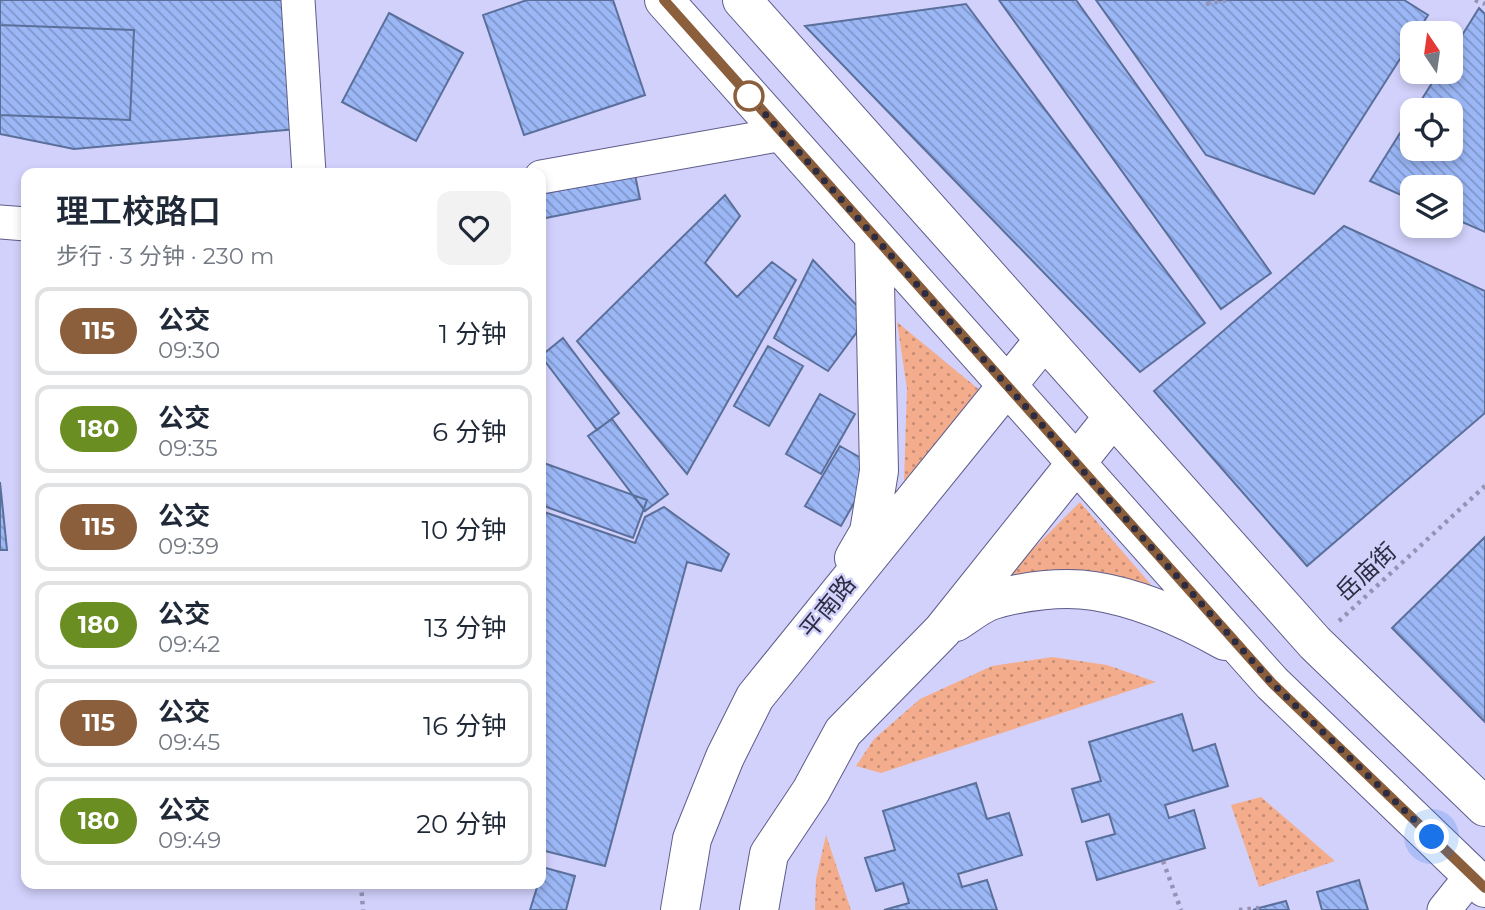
<!DOCTYPE html>
<html lang="zh">
<meta charset="utf-8">
<style>
:root{--surface:#fff;--page:#f2f2f3;--text:#1f2937;--muted:#747a83;--line:#e0e1e3}
body{margin:0;font-family:Montserrat,"Noto Sans SC",sans-serif;background:var(--page);color:var(--text);height:100vh;display:flex;flex-direction:column;font-size:26px;white-space:nowrap}
*{box-sizing:border-box;margin:0}
p{font-size:23px;color:var(--muted)}
.icon{flex:none;width:38px;height:38px;fill:none;stroke:currentColor;stroke-width:2;stroke-linecap:round;stroke-linejoin:round}
.map{position:relative;flex:1;overflow:hidden}
.sheet{position:absolute;left:21px;top:168px;width:525px;height:721px;display:flex;flex-direction:column;background:var(--surface);border-radius:14px;box-shadow:0 4px 10px #0003}
.sheet>*{flex:none}
.badge{padding:0 14px;border-radius:23px;font-size:24px;line-height:46px}
.needle{width:46px;rotate:347deg}
.tools{position:absolute;left:1400px;top:21px;display:grid;gap:14px}
.tools a{display:grid;place-items:center;width:63px;height:63px;border-radius:14px;background:var(--surface);box-shadow:0 4px 10px #0003;font-size:35px}
.you{position:absolute;width:35px;height:35px;margin:-18px;border:5px solid #fff;border-radius:50%;background:#1a73e8;box-shadow:0 0 0 10px #1a73e833}
.map>.badge{position:absolute;translate:-50% -50%;box-shadow:0 0 0 4px #fff}
.round{display:grid;place-items:center;flex:none;width:74px;height:74px;border-radius:14px;background:var(--page)}
.headline{display:flex;align-items:center;justify-content:space-between;height:119px;padding:0 35px}
h1{font-size:33px;font-weight:600;line-height:52px}
ul{padding:0;list-style:none}
li{display:flex;align-items:center;gap:21px;height:88px;margin:0 14px 10px;padding:0 21px;border:4px solid var(--line);border-radius:14px}
li div{flex:1}
li b{display:block;font-size:26px}
li em{font-style:normal}
li .badge{min-width:77px;font-weight:700;text-align:center}
.map>svg:first-child{display:block}
.grass{fill:url(#grass-dots)}
.building{fill:url(#building-back-hatch);stroke:#5b6f9b;stroke-width:2}
.lines{fill:none;stroke-linecap:round;stroke-linejoin:round}
.minor-casing{stroke:#5e5c8a;stroke-width:35}
.major-casing{stroke:#5e5c8a;stroke-width:40}
.path{stroke:#9493b6;stroke-width:4.5;stroke-dasharray:3.5 5;stroke-linecap:butt}
.minor{stroke:#fff;stroke-width:33}
.major{stroke:#fff;stroke-width:38}
.line-casing{stroke:#fff;stroke-width:16}
.line{stroke:#8b5e3c;stroke-width:10}
.walk{stroke:#2d2c40;stroke-width:7;stroke-dasharray:0 12.6}
.stop-dot{fill:#fff;stroke:#8b5e3c;stroke-width:3.5}
.labels{text-anchor:middle;stroke-width:5;stroke-linejoin:round;paint-order:stroke}
.street-label{font-size:24px;fill:#2d2c40;stroke:#d2d1fc}
</style>
<div class="map">
<svg width="1485" height="910" viewBox="0 0 1485 910">
<defs>
<pattern id="grass-dots" width="8" height="8" patternUnits="userSpaceOnUse" patternTransform="scale(1.75)"><rect width="8" height="8" fill="#f4ad8c"/><path d="M2 2h.1M6 6h.1" fill="none" stroke="#c68d74" stroke-width="1.8" stroke-linecap="round"/></pattern>
<pattern id="building-back-hatch" width="6" height="6" patternUnits="userSpaceOnUse" patternTransform="scale(1.75)"><rect width="6" height="6" fill="#9bb7f6"/><path d="M-1 5l2 2M0 0l6 6M5-1l2 2" fill="none" stroke="#7f95c9"/></pattern>
</defs>
<rect width="100%" height="100%" fill="#d2d1fc"/>
<path class="grass" d="M 897,322 L 982,392 L 904,481 L 907,389 Z
M 1080,502 L 1158,593 L 997,585 Z
M 1052,657 L 1107,665 L 1156,682 L 881,773 L 856,766 L 874,739 L 920,699 L 992,666 Z
M 1261,797 L 1335,861 L 1259,887 L 1231,805 Z
M 826,835 L 851,910 L 815,910 L 816,879 Z"/>
<path class="building" d="M 0,0 L 289,0 L 297,129 L 74,149 L 0,134 Z
M 527,0 L 613,0 L 645,95 L 524,135 L 483,15 Z
M 999,0 L 1076,0 L 1271,273 L 1221,309 Z
M 1096,0 L 1404,0 L 1428,15 L 1417,33 L 1412,33 L 1412,40 L 1314,194 L 1206,155 Z
M 966,4 L 1205,323 L 1140,372 L 805,26 Z
M 1479,8 L 1485,14 L 1485,232 L 1451,217 L 1451,187 L 1412,187 L 1412,200 L 1370,181 L 1412,114 L 1412,149 L 1451,149 L 1451,110 L 1415,110 L 1439,72 L 1451,72 L 1451,53 Z
M 389,13 L 463,53 L 416,141 L 342,102 Z
M 0,25 L 134,30 L 130,120 L 0,115 Z
M 635,175 L 640,199 L 541,219 L 541,194 Z
M 725,195 L 740,216 L 705,263 L 737,297 L 772,262 L 796,280 L 687,474 L 577,341 Z
M 1344,226 L 1485,291 L 1485,413 L 1307,566 L 1154,391 Z
M 813,260 L 868,317 L 828,371 L 774,338 Z
M 563,338 L 619,413 L 597,430 L 541,356 Z
M 768,346 L 803,366 L 769,426 L 734,406 Z
M 820,394 L 855,414 L 821,474 L 786,454 Z
M 612,419 L 668,494 L 645,511 L 588,436 Z
M 840,446 L 875,466 L 841,526 L 805,506 Z
M 541,462 L 647,500 L 633,538 L 541,505 Z
M 0,482 L 7,550 L 0,550 Z
M 664,507 L 729,554 L 721,571 L 687,562 L 605,866 L 541,850 L 541,511 L 635,543 L 645,517 Z
M 1485,537 L 1485,722 L 1392,628 Z
M 1182,714 L 1193,751 L 1215,744 L 1228,786 L 1165,805 L 1169,818 L 1194,810 L 1205,848 L 1097,880 L 1086,842 L 1115,834 L 1109,814 L 1082,822 L 1072,789 L 1101,781 L 1089,742 Z
M 976,783 L 987,819 L 1009,813 L 1022,855 L 958,874 L 962,887 L 987,880 L 997,910 L 884,910 L 909,903 L 903,883 L 876,891 L 865,858 L 895,850 L 883,811 Z
M 542,867 L 575,876 L 566,910 L 530,910 L 538,884 L 541,884 Z
M 1359,880 L 1368,910 L 1322,910 L 1317,892 Z
M 1286,901 L 1289,910 L 1253,910 L 1259,908 Z"/>
<g class="lines">
<defs>
<path id="minor" d="M 298,0 L 309,173
M 541,177 L 783,134
M 0,222 L 26,224
M 1444,910 L 1472,875"/>
<path id="major" d="M 664,0 L 1272,683 L 1485,888
M 742,0 L 1315,643 L 1485,807
M 854,558 L 869,532 L 879,471 L 874,236
M 956,622 C 967,615 980,604 993,600 C 1023,591 1063,586 1094,591 C 1139,598 1186,619 1225,641
M 680,910 L 692,839 L 725,757 L 755,697 L 1044,340
M 759,910 L 769,854 L 811,791 L 843,732 L 942,631 L 1113,417"/>
</defs>
<use href="#minor" class="minor-casing"/>
<use href="#major" class="major-casing"/>
<path class="path" d="M 1475,0 L 1485,4
M 1206,4 L 1227,0
M 1339,621 L 1485,486
M 1163,861 L 1181,910
M 361,884 L 363,910
M 1239,910 L 1259,908"/>
<use href="#minor" class="minor"/>
<use href="#major" class="major"/>
</g>
<g class="lines">
<defs>
<path id="line" d="M 664,0 L 1272,683 L 1485,888"/>
</defs>
<use href="#line" class="line-casing"/>
<use href="#line" class="line"/>
<path class="walk" d="M 749,96 L 1272,683 L 1432,837"/>
</g>
<circle class="stop-dot" cx="749" cy="96" r="14"/>
<g class="labels">
<g class="street-label">
<text transform="translate(1366 572) rotate(-43)" y="8">岳庙街</text>
<text transform="translate(828 607) rotate(-51)" y="8">平南路</text>
</g>
</g>
</svg>
<div class="tools">
<a><svg class="needle" viewBox="-14 -14 28 28"><path d="M0-13l5 13h-10z" fill="#e53935"/><path d="M0 13l5-13h-10z" fill="#747a83"/></svg></a>
<a><svg class="icon" aria-label="locate" viewBox="0 0 24 24"><circle cx="12" cy="12" r="6"/><path d="M12 2v4M12 18v4M2 12h4M18 12h4"/></svg></a>
<a><svg class="icon" aria-label="layers" viewBox="0 0 24 24"><path d="M12 4l9 5-9 5-9-5zM3 14l9 5 9-5"/></svg></a>
</div>
<div class="you" style="left:1432px;top:837px"></div>
<section class="sheet">
<div class="headline"><div><h1>理工校路口</h1><p>步行 · 3 分钟 · 230 m</p></div><a class="round"><svg class="icon" aria-label="heart" viewBox="0 0 24 24"><path d="M12 20l-8-8c-3-5 5-10 8-4 3-6 11-1 8 4z"/></svg></a></div>
<ul>
<li><span class="badge" style="background:#8b5e3c;color:#fff">115</span><div><b>公交</b><p>09:30</p></div><em>1 分钟</em></li>
<li><span class="badge" style="background:#6b8e23;color:#fff">180</span><div><b>公交</b><p>09:35</p></div><em>6 分钟</em></li>
<li><span class="badge" style="background:#8b5e3c;color:#fff">115</span><div><b>公交</b><p>09:39</p></div><em>10 分钟</em></li>
<li><span class="badge" style="background:#6b8e23;color:#fff">180</span><div><b>公交</b><p>09:42</p></div><em>13 分钟</em></li>
<li><span class="badge" style="background:#8b5e3c;color:#fff">115</span><div><b>公交</b><p>09:45</p></div><em>16 分钟</em></li>
<li><span class="badge" style="background:#6b8e23;color:#fff">180</span><div><b>公交</b><p>09:49</p></div><em>20 分钟</em></li>
</ul>
</section>
</div>
